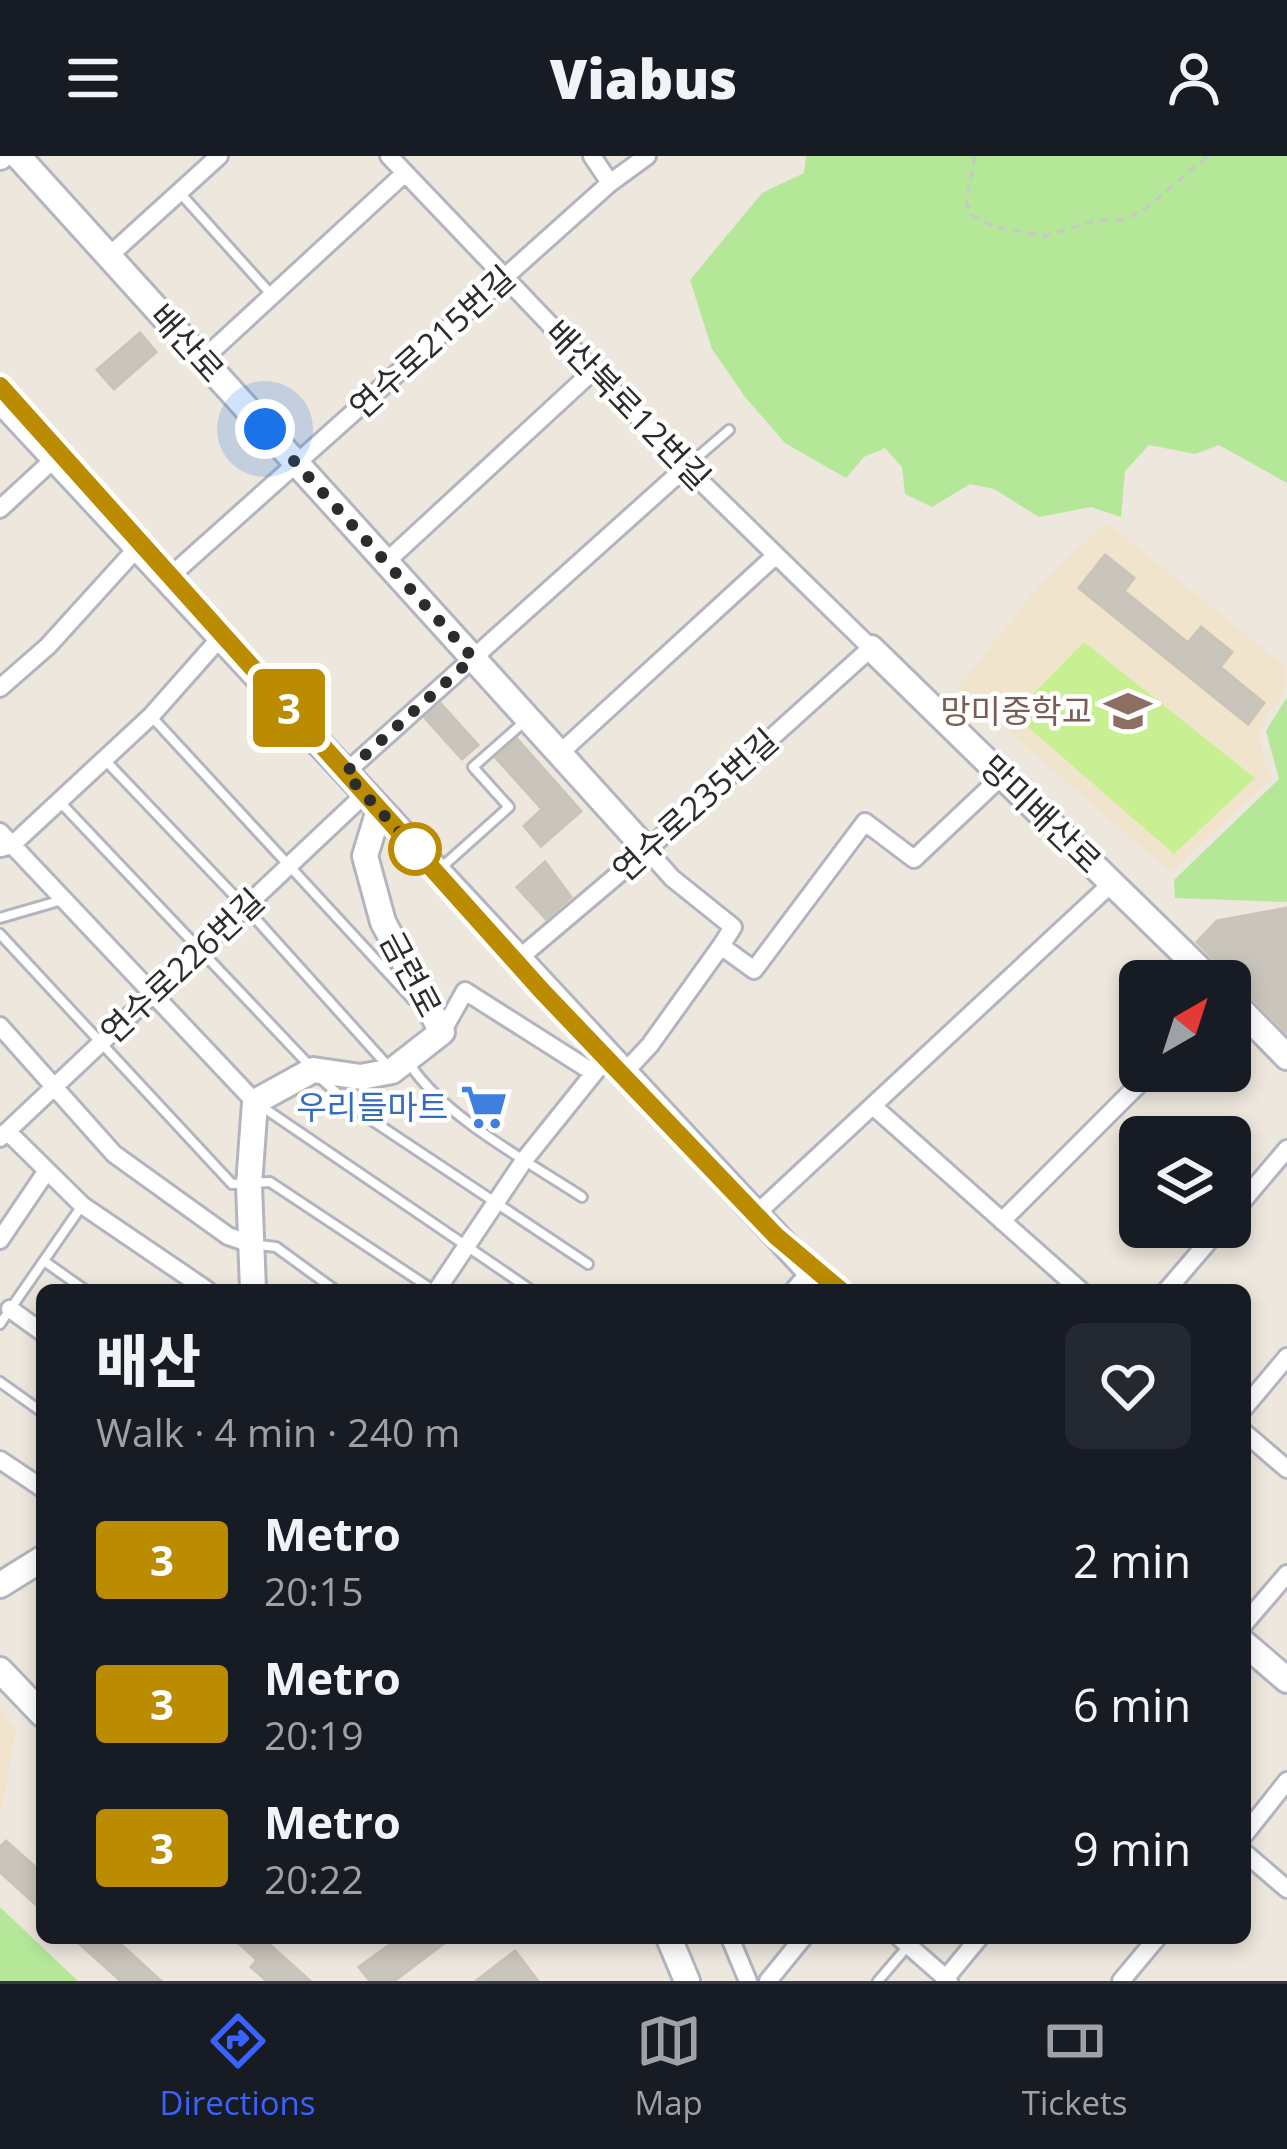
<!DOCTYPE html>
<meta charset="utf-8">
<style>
:root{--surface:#171b24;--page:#242831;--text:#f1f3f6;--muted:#9ea1a6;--line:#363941;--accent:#3a62ff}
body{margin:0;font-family:"Open Sans","Noto Sans KR",sans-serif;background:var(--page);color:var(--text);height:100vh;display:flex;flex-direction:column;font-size:45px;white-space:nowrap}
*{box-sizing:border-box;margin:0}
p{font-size:39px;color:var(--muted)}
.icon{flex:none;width:66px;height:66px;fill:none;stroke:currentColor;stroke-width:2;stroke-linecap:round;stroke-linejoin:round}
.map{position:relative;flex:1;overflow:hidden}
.drawer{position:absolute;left:36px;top:1128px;width:1215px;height:660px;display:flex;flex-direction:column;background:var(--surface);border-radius:18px;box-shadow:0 6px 18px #0003}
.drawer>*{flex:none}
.badge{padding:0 24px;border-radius:9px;font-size:42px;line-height:78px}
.needle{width:78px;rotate:39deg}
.tools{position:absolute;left:1119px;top:804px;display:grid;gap:24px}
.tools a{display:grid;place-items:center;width:132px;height:132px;border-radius:18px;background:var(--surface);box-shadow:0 6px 18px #0003;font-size:60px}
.you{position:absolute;width:60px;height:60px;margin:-30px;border:9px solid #fff;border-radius:50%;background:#1a73e8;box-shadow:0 0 0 18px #1a73e833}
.map>.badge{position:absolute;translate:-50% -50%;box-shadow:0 0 0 6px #fff}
.round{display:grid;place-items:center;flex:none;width:126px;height:126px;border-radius:18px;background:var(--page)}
.head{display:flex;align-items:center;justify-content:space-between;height:204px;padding:0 60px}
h1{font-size:57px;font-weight:800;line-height:90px}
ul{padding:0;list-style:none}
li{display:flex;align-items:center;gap:36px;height:144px;padding:0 60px}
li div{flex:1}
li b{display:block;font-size:45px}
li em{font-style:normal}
li .badge{min-width:132px;font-weight:700;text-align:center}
header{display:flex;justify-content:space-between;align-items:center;height:156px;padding:0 60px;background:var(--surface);font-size:54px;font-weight:800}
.tab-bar{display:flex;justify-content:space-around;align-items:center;height:168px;border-top:3px solid var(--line);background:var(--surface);font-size:33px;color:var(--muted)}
.tab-bar a{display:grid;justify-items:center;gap:6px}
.tab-bar .selected{color:var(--accent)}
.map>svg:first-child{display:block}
.education{fill:#f1e4cd}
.green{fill:#b4e898}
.pitch{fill:#c9ef93}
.building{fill:#c9c5bc;stroke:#cac3b7;stroke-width:3}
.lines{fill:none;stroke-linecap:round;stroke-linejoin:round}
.lane-casing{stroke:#b2b5c0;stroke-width:14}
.street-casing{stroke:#b2b5c0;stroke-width:22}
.secondary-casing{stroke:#b2b5c0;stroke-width:30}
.path{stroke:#c8c8c8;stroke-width:3;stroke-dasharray:9 6;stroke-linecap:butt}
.lane{stroke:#fff;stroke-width:8}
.street{stroke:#fff;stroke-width:16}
.secondary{stroke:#fff;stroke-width:24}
.line-casing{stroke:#fff;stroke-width:27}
.line{stroke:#bb8c00;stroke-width:18}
.walk{stroke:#2c2c2c;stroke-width:12;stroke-dasharray:0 21.6}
.stop-dot{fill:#fff;stroke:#bb8c00;stroke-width:6}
.labels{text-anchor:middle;stroke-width:9;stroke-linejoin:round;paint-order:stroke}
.street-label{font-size:33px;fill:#2c2c2c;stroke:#fff}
.education-label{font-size:33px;fill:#785e54;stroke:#fff;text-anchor:end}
.shop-label{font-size:33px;fill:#366cbe;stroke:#fff;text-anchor:end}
</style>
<header><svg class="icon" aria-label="menu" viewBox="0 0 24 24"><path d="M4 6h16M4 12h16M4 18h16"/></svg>Viabus<svg class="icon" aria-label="person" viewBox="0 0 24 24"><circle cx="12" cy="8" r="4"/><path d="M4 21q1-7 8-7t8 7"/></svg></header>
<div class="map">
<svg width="1287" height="1825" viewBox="0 0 1287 1825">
<rect width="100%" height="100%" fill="#eee7de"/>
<path class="education" d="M 1106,366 L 1287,512 L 1284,536 L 1259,574 L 1264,606 L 1273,622 L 1170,716 L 958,532 L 1040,428 Z
M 0,1552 L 16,1572 L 0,1663 Z"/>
<path class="green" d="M 806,0 L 1287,0 L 1287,327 L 1219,289 L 1195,298 L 1149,289 L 1125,315 L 1121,361 L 1091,351 L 1039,361 L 994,333 L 970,328 L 932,351 L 905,338 L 902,311 L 885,292 L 864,301 L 846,322 L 785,287 L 745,241 L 712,193 L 690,124 L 762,37 L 804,17 Z
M 1287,541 L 1287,746 L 1175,742 L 1174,724 L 1279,623 L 1266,575 Z
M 0,1752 L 2,1753 L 78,1825 L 0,1825 Z"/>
<path class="pitch" d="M 1084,486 L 1255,622 L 1174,698 L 1013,558 Z"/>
<path class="building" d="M 140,177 L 156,196 L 114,233 L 97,214 Z
M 1105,399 L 1134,422 L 1124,435 L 1188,487 L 1201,471 L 1232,496 L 1220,511 L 1264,547 L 1248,568 L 1079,432 Z
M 441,548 L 478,589 L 462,603 L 425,562 Z
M 517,583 L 581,655 L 541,690 L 524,670 L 542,653 L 496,602 Z
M 545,706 L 571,741 L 546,763 L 517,731 Z
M 1287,752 L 1287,877 L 1197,786 L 1217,765 Z
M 6,1685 L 42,1717 L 42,1754 L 0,1716 L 0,1691 Z
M 73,1782 L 114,1782 L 161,1825 L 121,1825 Z
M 233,1782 L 274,1782 L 269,1788 L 310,1825 L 267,1825 L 251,1811 L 257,1804 Z
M 399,1782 L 451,1782 L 394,1825 L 370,1825 L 359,1811 Z
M 515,1795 L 538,1825 L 476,1825 Z"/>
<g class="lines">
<defs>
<path id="lane" d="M 180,37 L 270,137
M 686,311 L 729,274
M 151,560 L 413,844
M 104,603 L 245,751 L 387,909
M 60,646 L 310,910
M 442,711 L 509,651 L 473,611 L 525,565
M 0,762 L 62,744
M 0,778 L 232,1028 L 270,1026 L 433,1134
M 411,910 C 446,962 529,1006 582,1041
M 319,921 L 355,953 L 588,1108
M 261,950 L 531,1134
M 258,1089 L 276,1091 L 335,1134
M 44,1105 L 85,1134
M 0,1168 L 81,1051
M 0,1226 L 42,1256
M 878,1825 L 908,1790"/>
<path id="street" d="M 389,0 L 686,311 L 871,492 L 647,694 L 517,804
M 592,0 L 610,27
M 109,100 L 219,0
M 202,204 L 405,17
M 0,353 L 54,303
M 386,406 L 594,214
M 166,424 L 610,27 L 647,0
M 0,532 L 48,490 L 137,392
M 560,597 L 776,399
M 345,617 L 686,311
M 0,676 L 255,946
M 1,692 L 12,689 L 151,560 L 220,482
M 647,694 L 672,722 L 733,771 L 721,790
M 0,870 L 114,998 L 228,1080 L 251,1088
M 442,876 L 465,835 L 594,917
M 623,918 L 650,889 L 721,790 L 754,814 L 865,666 L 914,703 L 1002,620
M 873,950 L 1080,1134
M 7,975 L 82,1049 L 207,1134
M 0,982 L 365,638
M 754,1060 L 1112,727
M 1230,1060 L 1287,993
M 1002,1065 L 1152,915
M 0,1084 L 46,1016
M 437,1134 L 525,1003 L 607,901
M 794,1134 L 808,1118
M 1167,1134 L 1221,1071
M 10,1153 L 42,1176
M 1245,1251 L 1287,1201
M 1245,1277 L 1287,1313
M 0,1304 L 42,1332
M 1245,1467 L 1287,1418
M 1245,1678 L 1287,1625
M 1245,1697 L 1287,1733
M 730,1782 L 748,1825
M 900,1782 L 949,1825
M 946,1822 L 979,1782
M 768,1825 L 803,1782
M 1121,1825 L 1157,1782"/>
<path id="secondary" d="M 18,0 L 647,694
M 0,1 L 1,0
M 0,244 L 827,1134
M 871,492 L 1212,825
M 1230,843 L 1287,901
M 253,1134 L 249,1029 L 255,946 L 313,914 L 361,921 L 392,915 L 442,876 L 383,766 L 365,700 L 379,654
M 0,1429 L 42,1403
M 1245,1488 L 1287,1524
M 0,1514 L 42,1558
M 669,1782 L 687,1825"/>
</defs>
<use href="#lane" class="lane-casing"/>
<use href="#street" class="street-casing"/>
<use href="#secondary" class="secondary-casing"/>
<path class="path" d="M 975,0 L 966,46 L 972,59 L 995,71 L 1045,80 L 1096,65 L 1125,63 L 1146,52 L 1208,0"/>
<use href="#lane" class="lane"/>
<use href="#street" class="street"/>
<use href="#secondary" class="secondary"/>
</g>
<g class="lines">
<defs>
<path id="line" d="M 0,230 L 542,835 L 776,1080 L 840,1134"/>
</defs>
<use href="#line" class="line-casing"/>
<use href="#line" class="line"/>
<path class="walk" d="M 265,273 L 473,502 L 345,617 L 415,693"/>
</g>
<defs>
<symbol id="school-bare" viewBox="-9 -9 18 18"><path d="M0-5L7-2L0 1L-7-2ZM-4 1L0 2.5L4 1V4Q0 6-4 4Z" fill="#8d6e63" stroke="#fff" stroke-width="2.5" paint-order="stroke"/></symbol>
<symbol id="supermarket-bare" viewBox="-9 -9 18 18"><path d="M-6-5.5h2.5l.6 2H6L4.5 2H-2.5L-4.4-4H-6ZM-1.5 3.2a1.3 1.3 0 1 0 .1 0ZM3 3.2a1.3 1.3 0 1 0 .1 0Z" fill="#3f7fe0" stroke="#fff" stroke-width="2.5" paint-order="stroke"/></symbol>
</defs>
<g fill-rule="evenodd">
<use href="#school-bare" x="1095" y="522" width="66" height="66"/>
<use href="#supermarket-bare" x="451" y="918" width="66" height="66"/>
</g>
<circle class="stop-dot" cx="415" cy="693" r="24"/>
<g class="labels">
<g class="street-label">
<text transform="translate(432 186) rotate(-42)" y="12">연수로215번길</text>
<text transform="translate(187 187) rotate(48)" y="12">배산로</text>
<text transform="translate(628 249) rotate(46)" y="12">배산북로12번길</text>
<text transform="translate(695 649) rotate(-42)" y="12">연수로235번길</text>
<text transform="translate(1041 658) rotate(44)" y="12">망미배산로</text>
<text transform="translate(182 810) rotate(-43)" y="12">연수로226번길</text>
<text transform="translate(411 818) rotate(62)" y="12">금련로</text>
</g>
<g class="education-label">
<text x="1092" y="567">망미중학교</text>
</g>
<g class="shop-label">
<text x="448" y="963">우리들마트</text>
</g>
</g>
</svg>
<div class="tools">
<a><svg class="needle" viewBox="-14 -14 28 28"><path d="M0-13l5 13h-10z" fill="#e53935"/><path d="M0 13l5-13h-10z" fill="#9ea1a6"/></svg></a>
<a><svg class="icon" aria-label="layers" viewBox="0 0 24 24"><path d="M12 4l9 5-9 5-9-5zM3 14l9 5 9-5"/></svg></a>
</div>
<div class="you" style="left:265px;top:273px"></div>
<b class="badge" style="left:289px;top:552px;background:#bb8c00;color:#fff">3</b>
<section class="drawer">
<div class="head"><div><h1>배산</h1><p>Walk · 4 min · 240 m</p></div><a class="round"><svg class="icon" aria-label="heart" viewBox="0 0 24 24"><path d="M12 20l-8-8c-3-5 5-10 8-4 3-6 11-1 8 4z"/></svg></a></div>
<ul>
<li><span class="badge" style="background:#bb8c00;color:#fff">3</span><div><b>Metro</b><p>20:15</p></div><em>2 min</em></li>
<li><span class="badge" style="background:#bb8c00;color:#fff">3</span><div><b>Metro</b><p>20:19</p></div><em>6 min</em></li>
<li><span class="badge" style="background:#bb8c00;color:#fff">3</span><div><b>Metro</b><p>20:22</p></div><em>9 min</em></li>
</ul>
</section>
</div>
<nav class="tab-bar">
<a class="selected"><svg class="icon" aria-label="directions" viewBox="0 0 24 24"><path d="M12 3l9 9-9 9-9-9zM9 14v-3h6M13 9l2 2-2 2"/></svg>Directions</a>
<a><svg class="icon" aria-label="map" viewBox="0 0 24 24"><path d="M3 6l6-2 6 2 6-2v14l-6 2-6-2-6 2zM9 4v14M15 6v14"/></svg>Map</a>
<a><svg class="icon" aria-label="tickets" viewBox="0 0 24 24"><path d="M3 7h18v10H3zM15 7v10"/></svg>Tickets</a>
</nav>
